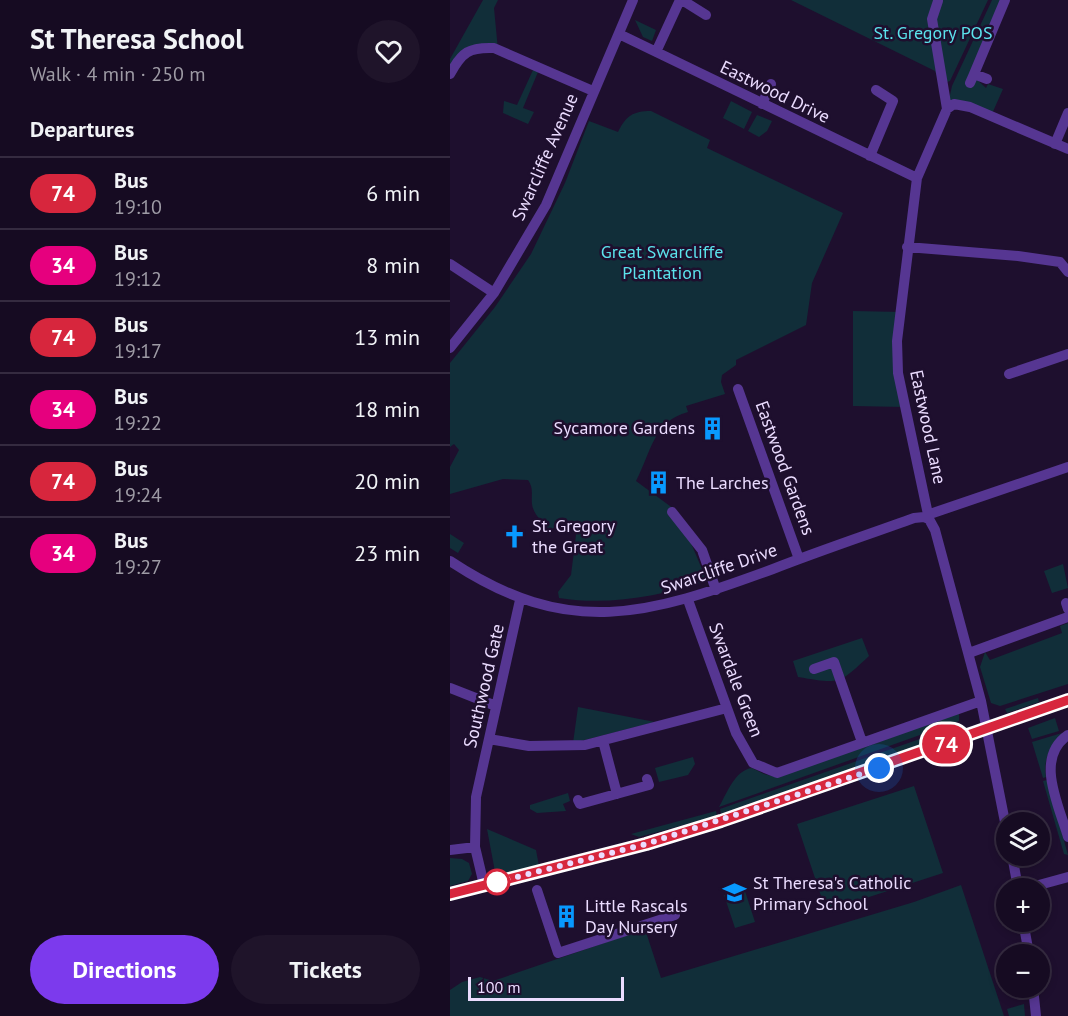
<!DOCTYPE html>
<meta charset="utf-8">
<style>
:root{--surface:#160b22;--page:#1f142a;--text:#f1f3f6;--muted:#9e9ba5;--line:#352b40;--accent:#7c3aed}
body{margin:0;font-family:"PT Sans",sans-serif;background:var(--page);color:var(--text);height:100vh;display:flex;flex-direction:column;font-size:22px;white-space:nowrap}
*{box-sizing:border-box;margin:0}
p{font-size:20px;color:var(--muted)}
.icon{flex:none;width:33px;height:33px;fill:none;stroke:currentColor;stroke-width:2;stroke-linecap:round;stroke-linejoin:round}
.map{position:relative;flex:1;overflow:hidden}
.panel{display:flex;flex-direction:column;background:var(--surface);width:450px}
.panel>*{flex:none}
.badge{padding:0 12px;border-radius:20px;font-size:21px;line-height:39px}
.buttons{position:absolute;left:546px;top:812px;display:grid;gap:12px}
.buttons a{display:grid;place-items:center;width:54px;height:54px;border-radius:50%;background:var(--surface);box-shadow:0 3px 9px #0003,0 0 0 2px var(--line);font-size:30px}
.scale{position:absolute;left:18px;bottom:15px;width:156px;box-sizing:border-box;padding-left:6px;border:3px solid #ebdcff;border-top:0;font-size:16px;line-height:21px;white-space:nowrap;color:#ebdcff;-webkit-text-stroke:4px #1e0f2e;paint-order:stroke}
.you{position:absolute;width:30px;height:30px;margin:-15px;border:4px solid #fff;border-radius:50%;background:#1a73e8;box-shadow:0 0 0 9px #1a73e833}
.map>.badge{position:absolute;translate:-50% -50%;box-shadow:0 0 0 3px #fff}
h2{padding:0 30px;font-size:22px;line-height:54px}
.round{display:grid;place-items:center;flex:none;width:63px;height:63px;border-radius:32px;background:var(--page)}
.overview{display:flex;align-items:center;justify-content:space-between;height:102px;padding:0 30px}
h1{font-size:28px;font-weight:800;line-height:45px}
.cta{display:flex;gap:12px;margin-top:auto;padding:12px 30px}
.cta a{flex:1;height:69px;border-radius:36px;background:var(--accent);color:#fff;font-size:24px;font-weight:800;line-height:69px;text-align:center}
.cta a+a{background:var(--page);color:var(--text)}
ul{padding:0;list-style:none}
li{display:flex;align-items:center;gap:18px;height:72px;padding:0 30px;border-top:2px solid var(--line)}
li div{flex:1}
li b{display:block;font-size:22px}
li em{font-style:normal}
li .badge{min-width:66px;font-weight:700;text-align:center}
main{display:flex;flex:1;min-height:0}
.map>svg:first-child{display:block}
.green{fill:#112e39}
.lines{fill:none;stroke-linecap:round;stroke-linejoin:round}
.minor{stroke:#563692;stroke-width:10}
.line-casing{stroke:#fff;stroke-width:14}
.line{stroke:#d7263d;stroke-width:9}
.walk{stroke:#ebdcff;stroke-width:6;stroke-dasharray:0 10.8}
.stop-dot{fill:#fff;stroke:#d7263d;stroke-width:3}
.labels{text-anchor:middle;stroke-width:5;stroke-linejoin:round;paint-order:stroke}
.park-label{font-size:18px;fill:#5be3ec;stroke:#1e0f2e}
.street-label{font-size:18px;fill:#ebdcff;stroke:#1e0f2e}
.poi-label{font-size:18px;fill:#ebdcff;stroke:#1e0f2e;text-anchor:start}
</style>
<main>
<section class="panel">
<div class="overview"><div><h1>St Theresa School</h1><p>Walk · 4 min · 250 m</p></div><a class="round"><svg class="icon" aria-label="heart" viewBox="0 0 24 24"><path d="M12 20l-8-8c-3-5 5-10 8-4 3-6 11-1 8 4z"/></svg></a></div>
<h2>Departures</h2>
<ul>
<li><span class="badge" style="background:#d7263d;color:#fff">74</span><div><b>Bus</b><p>19:10</p></div><em>6 min</em></li>
<li><span class="badge" style="background:#e6007e;color:#fff">34</span><div><b>Bus</b><p>19:12</p></div><em>8 min</em></li>
<li><span class="badge" style="background:#d7263d;color:#fff">74</span><div><b>Bus</b><p>19:17</p></div><em>13 min</em></li>
<li><span class="badge" style="background:#e6007e;color:#fff">34</span><div><b>Bus</b><p>19:22</p></div><em>18 min</em></li>
<li><span class="badge" style="background:#d7263d;color:#fff">74</span><div><b>Bus</b><p>19:24</p></div><em>20 min</em></li>
<li><span class="badge" style="background:#e6007e;color:#fff">34</span><div><b>Bus</b><p>19:27</p></div><em>23 min</em></li>
</ul>
<div class="cta"><a>Directions</a><a>Tickets</a></div>
</section>
<div class="map">
<svg width="618" height="1016" viewBox="0 0 618 1016">
<rect width="100%" height="100%" fill="#1e0f2e"/>
<path class="green" d="M 33,0 L 48,0 L 44,8 L 48,50 L 31,48 L 0,68 L 0,59 Z
M 341,0 L 538,0 L 500,81 L 497,82 L 487,76 L 485,71 Z
M 542,0 L 555,0 L 523,76 L 536,88 L 538,84 L 553,89 L 541,116 L 520,107 L 497,109 L 502,86 Z
M 185,20 L 206,30 L 202,41 L 193,37 Z
M 83,70 L 88,72 L 73,108 L 84,112 L 78,124 L 53,113 L 54,101 L 67,105 Z
M 281,101 L 302,112 L 294,129 L 273,118 Z
M 201,111 L 260,140 L 257,148 L 393,213 L 362,283 L 356,325 L 286,360 L 286,365 L 272,375 L 271,382 L 275,394 L 236,406 L 238,412 C 203,421 201,453 186,481 L 224,509 L 218,515 L 238,536 L 257,581 C 209,596 160,606 109,598 L 108,592 L 121,575 L 126,535 L 122,525 L 110,524 L 100,530 C 93,523 83,514 82,504 C 81,494 84,489 78,480 L 53,479 L 0,494 L 0,467 L 9,450 L 4,444 L 0,447 L 0,363 L 45,307 L 81,254 L 115,183 L 139,121 L 168,132 C 176,116 183,111 201,111 Z
M 307,115 L 322,121 L 317,131 L 309,137 L 298,131 Z
M 403,311 L 451,312 L 447,341 L 455,407 L 403,406 Z
M 0,534 L 14,543 L 8,553 L 0,548 Z
M 613,564 L 618,588 L 602,593 L 594,571 Z
M 618,623 L 618,684 L 550,706 L 541,703 L 530,667 L 535,652 L 540,660 L 612,633 L 610,626 Z
M 412,638 L 419,656 C 388,685 390,684 348,677 L 343,661 Z
M 588,698 L 589,702 L 557,713 L 555,709 Z
M 128,707 L 205,722 L 123,743 Z
M 509,713 L 509,721 L 269,807 C 277,793 285,770 302,768 L 314,774 L 326,777 Z
M 605,718 L 609,731 L 582,739 L 578,728 Z
M 504,727 L 506,732 L 271,814 L 270,809 Z
M 612,733 C 600,746 593,759 596,777 L 593,778 L 582,742 Z
M 243,757 L 245,764 L 238,775 L 209,782 L 205,768 Z
M 597,780 L 618,855 L 614,854 L 593,781 Z
M 464,786 L 493,873 L 376,911 L 347,824 Z
M 118,793 L 120,801 L 113,804 L 116,811 L 87,813 L 80,809 L 80,805 Z
M 266,811 L 267,816 L 189,837 L 181,834 Z
M 37,829 L 86,850 L 89,866 L 46,877 Z
M 0,858 L 12,859 L 19,863 L 22,874 L 18,881 L 0,886 Z
M 511,885 L 554,1016 L 0,1016 L 0,990 L 12,982 L 30,977 L 43,981 L 195,929 L 211,978 L 464,902 Z
M 294,888 L 305,922 L 285,928 L 274,895 Z
M 574,1004 L 575,1016 L 559,1016 L 557,1009 Z"/>
<g class="lines">
<path class="minor" d="M 232,0 L 256,15
M 488,1 L 482,19 L 497,109
M 169,34 L 467,178
M 206,52 L 230,0
M 0,74 C 12,52 19,47 44,48 L 143,91
M 524,74 L 555,0
M 520,83 L 524,74 L 537,79
M 312,104 L 321,84
M 605,144 L 618,113
M 420,156 L 443,101 L 426,90
M 457,247 L 568,256 L 610,262 L 618,272
M 0,264 L 44,293
M 0,348 L 44,293 L 96,205 L 183,0
M 559,374 L 618,354
M 288,389 L 349,559
M 222,512 L 252,550 L 266,590
M 480,514 L 618,467
M 0,561 C 119,640 198,615 323,569 C 369,551 417,535 464,518 L 474,517 L 479,519
M 238,600 L 286,733 L 303,763 L 327,773 L 531,701
M 616,603 L 618,609
M 519,653 L 618,617
M 364,669 L 384,662 L 412,742
M 0,688 L 46,706
M 618,735 C 584,758 609,805 618,837
M 39,739 L 79,746 L 135,745 L 277,708
M 153,741 L 167,794
M 128,800 L 130,804 L 199,785 L 197,779
M 556,827 L 531,701 L 485,530 L 479,519 L 448,373 L 447,341 L 467,178 L 497,109 L 504,104 L 520,107 L 618,149
M 0,850 L 25,847
M 562,855 L 568,888
M 34,885 L 25,847 L 26,797 L 70,600
M 578,888 L 618,877
M 87,890 L 108,953 L 225,915
M 0,894 L 196,844 L 271,821 L 618,700
M 573,921 L 579,954
M 583,987 L 586,1016"/>
</g>
<g class="lines">
<defs>
<path id="line" d="M 0,894 L 196,844 L 271,821 L 618,700"/>
</defs>
<use href="#line" class="line-casing"/>
<use href="#line" class="line"/>
<path class="walk" d="M 47,882 L 196,844 L 429,768"/>
</g>
<defs>
<symbol id="building-bare" viewBox="-9 -9 18 18"><path d="M-4-6H4V6H1V3H-1V6H-4ZM-2.5-4.3h1.7v1.8h-1.7ZM.8-4.3h1.7v1.8H.8ZM-2.5-1h1.7V.8h-1.7ZM.8-1h1.7V.8H.8Z" fill="#0899ff" stroke="#1e0f2e" stroke-width="2.5" paint-order="stroke"/></symbol>
<symbol id="church-bare" viewBox="-9 -9 18 18"><path d="M-1.2-6h2.4v3.5h3.3v2.4h-3.3V6h-2.4V-.1h-3.3v-2.4h3.3Z" fill="#0899ff" stroke="#1e0f2e" stroke-width="2.5" paint-order="stroke"/></symbol>
<symbol id="school-bare" viewBox="-9 -9 18 18"><path d="M0-5L7-2L0 1L-7-2ZM-4 1L0 2.5L4 1V4Q0 6-4 4Z" fill="#0899ff" stroke="#1e0f2e" stroke-width="2.5" paint-order="stroke"/></symbol>
</defs>
<g fill-rule="evenodd">
<use href="#building-bare" x="246" y="412" width="33" height="33"/>
<use href="#building-bare" x="192" y="466" width="33" height="33"/>
<use href="#church-bare" x="48" y="520" width="33" height="33"/>
<use href="#school-bare" x="268" y="876" width="33" height="33"/>
<use href="#building-bare" x="100" y="900" width="33" height="33"/>
</g>
<circle class="stop-dot" cx="47" cy="882" r="12"/>
<g class="labels">
<g class="park-label">
<text x="483" y="39">St. Gregory POS</text>
<text x="212" y="258">Great Swarcliffe<tspan x="212" dy="21">Plantation</tspan></text>
</g>
<g class="street-label">
<text transform="translate(325 92) rotate(26)" y="6">Eastwood Drive</text>
<text transform="translate(95 157) rotate(-66)" y="6">Swarcliffe Avenue</text>
<text transform="translate(478 427) rotate(78)" y="6">Eastwood Lane</text>
<text transform="translate(335 468) rotate(70)" y="6">Eastwood Gardens</text>
<text transform="translate(269 569) rotate(-19)" y="6">Swarcliffe Drive</text>
<text transform="translate(286 680) rotate(69)" y="6">Swardale Green</text>
<text transform="translate(34 686) rotate(-77)" y="6">Southwood Gate</text>
</g>
<g class="poi-label">
<text x="245" y="434" text-anchor="end">Sycamore Gardens</text>
<text x="226" y="489">The Larches</text>
<text x="82" y="532">St. Gregory<tspan x="82" dy="21">the Great</tspan></text>
<text x="303" y="889">St Theresa's Catholic<tspan x="303" dy="21">Primary School</tspan></text>
<text x="135" y="912">Little Rascals<tspan x="135" dy="21">Day Nursery</tspan></text>
</g>
</g>
</svg>
<div class="buttons">
<a><svg class="icon" aria-label="layers" viewBox="0 0 24 24"><path d="M12 4l9 5-9 5-9-5zM3 14l9 5 9-5"/></svg></a>
<a>+</a>
<a>−</a>
</div>
<div class="scale">100 m</div>
<div class="you" style="left:429px;top:768px"></div>
<b class="badge" style="left:496px;top:744px;background:#d7263d;color:#fff">74</b>
</div>
</main>
